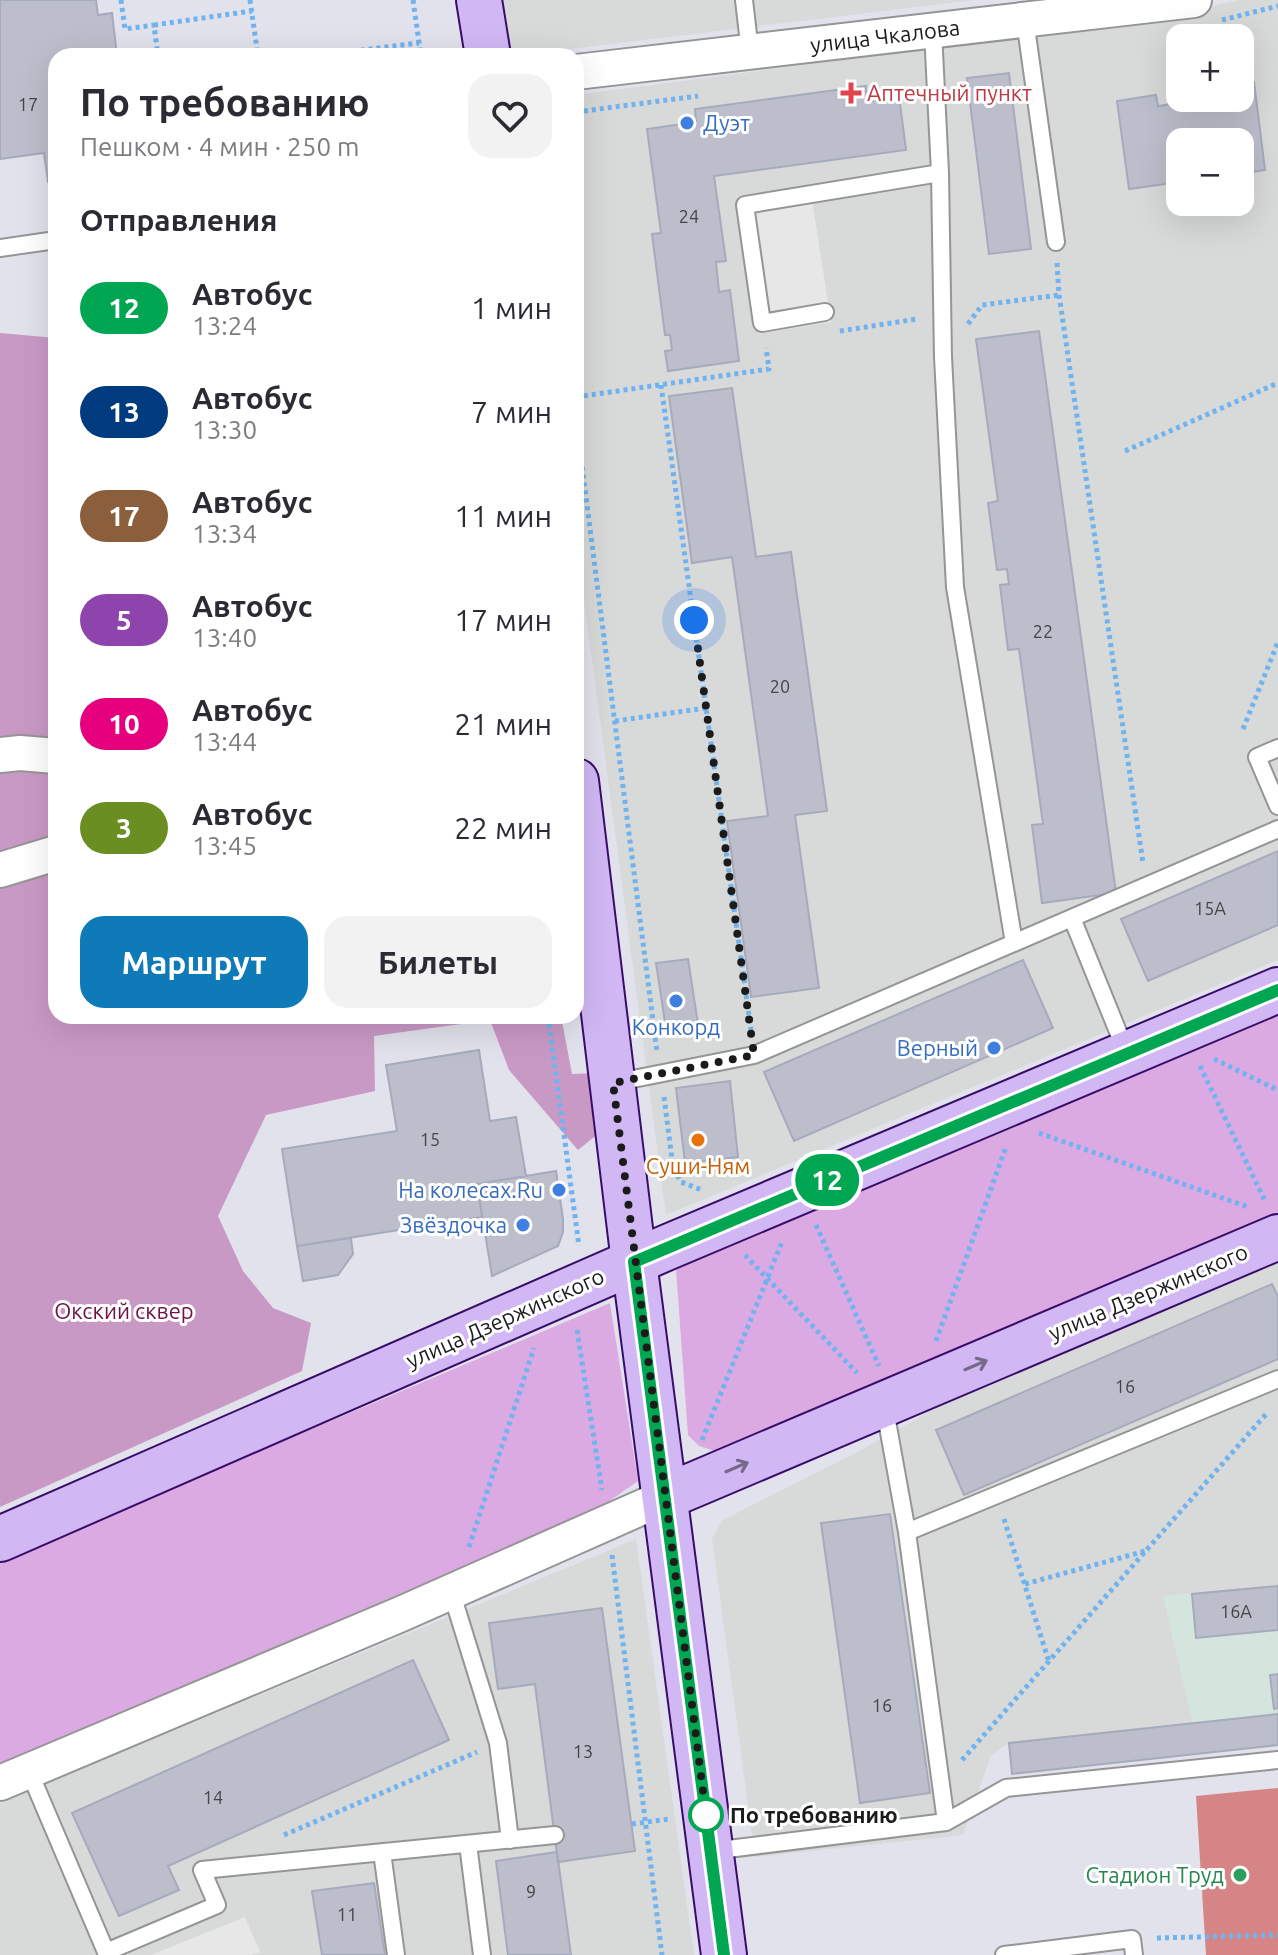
<!DOCTYPE html>
<html lang="ru">
<meta charset="utf-8">
<style>
:root{--surface:#fff;--page:#f2f2f3;--text:#2b2b33;--muted:#7c7c81;--accent:#0f7ab8}
body{margin:0;font-family:Ubuntu,sans-serif;background:var(--page);color:var(--text);height:100vh;display:flex;flex-direction:column;font-size:30px;white-space:nowrap}
*{box-sizing:border-box;margin:0}
p{font-size:26px;color:var(--muted)}
.icon{flex:none;width:44px;height:44px;fill:none;stroke:currentColor;stroke-width:2;stroke-linecap:round;stroke-linejoin:round}
.map{position:relative;flex:1;overflow:hidden}
.sheet{position:absolute;left:48px;top:48px;width:536px;height:976px;display:flex;flex-direction:column;background:var(--surface);border-radius:24px;box-shadow:0 8px 32px #0002}
.sheet>*{flex:none}
.badge{padding:0 16px;border-radius:26px;font-size:28px;line-height:52px}
.controls{position:absolute;left:1166px;top:24px;display:grid;gap:16px}
.controls a{display:grid;place-items:center;width:88px;height:88px;border-radius:16px;background:var(--surface);box-shadow:0 8px 32px #0002;font-size:40px}
.you{position:absolute;width:40px;height:40px;margin:-20px;border:6px solid #fff;border-radius:50%;background:#1a73e8;box-shadow:0 0 0 12px #1a73e833}
.map>.badge{position:absolute;translate:-50% -50%;box-shadow:0 0 0 4px #fff}
h2{padding:0 32px;font-size:30px;line-height:72px}
.round{display:grid;place-items:center;flex:none;width:84px;height:84px;border-radius:24px;background:var(--page)}
.head{display:flex;align-items:center;justify-content:space-between;height:136px;padding:0 32px}
h1{font-size:38px;font-weight:700;line-height:60px}
.button{display:flex;gap:16px;margin-top:auto;padding:16px 32px}
.button a{flex:1;height:92px;border-radius:24px;background:var(--accent);color:#fff;font-size:32px;font-weight:700;line-height:92px;text-align:center}
.button a+a{background:var(--page);color:var(--text)}
ul{padding:0;list-style:none}
li{display:flex;align-items:center;gap:24px;height:104px;padding:0 32px}
li div{flex:1}
li b{display:block;font-size:30px}
li em{font-style:normal}
li .badge{min-width:88px;font-weight:700;text-align:center}
.map>svg:first-child{display:block}
.residential{fill:#d8d9d9;fill-rule:evenodd}
.industrial{fill:#d4e5dd}
.grass{fill:#dcaae3}
.forest{fill:#c999c5}
.pitch{fill:#d68586}
.parking{fill:#e7e7e7}
.building{fill:#bcbfcb;stroke:#a5aabc;stroke-width:2}
.lines{fill:none;stroke-linecap:round;stroke-linejoin:round}
.lane-casing{stroke:#959595;stroke-width:20}
.street-casing{stroke:#959595;stroke-width:38}
.secondary-casing{stroke:#380c68;stroke-width:48}
.path{stroke:#70b3ef;stroke-width:5;stroke-dasharray:4 4;stroke-linecap:butt}
.lane{stroke:#fff;stroke-width:16}
.street{stroke:#fff;stroke-width:34}
.secondary{stroke:#d1b8f4;stroke-width:44}
.oneway{stroke:#766a88}
.line-casing{stroke:#fff;stroke-width:18}
.line{stroke:#00a651;stroke-width:12}
.walk{stroke:#1b1b1b;stroke-width:8;stroke-dasharray:0 14.4}
.health-dot{fill:#e0444e;stroke:#fff;stroke-width:3}
.shop-dot{fill:#3f7fe0;stroke:#fff;stroke-width:3}
.food-dot{fill:#e8710a;stroke:#fff;stroke-width:3}
.stop-dot{fill:#fff;stroke:#00a651;stroke-width:4}
.leisure-dot{fill:#2e9e5b;stroke:#fff;stroke-width:3}
.labels{text-anchor:middle;stroke-width:6;stroke-linejoin:round;paint-order:stroke}
.number-label{font-size:18px;fill:#434447}
.street-label{font-size:22px;fill:#1b1b1b;stroke:#fff}
.health-label{font-size:22px;fill:#be3a42;stroke:#fff;text-anchor:start}
.shop-label{font-size:22px;fill:#366cbe;stroke:#fff;text-anchor:end}
.food-label{font-size:22px;fill:#c56008;stroke:#fff}
.park-label{font-size:22px;fill:#701346;stroke:#fff}
.stop-label{font-size:22px;font-weight:bold;fill:#1b1b1b;stroke:#fff;text-anchor:start}
.leisure-label{font-size:22px;fill:#27864d;stroke:#fff;text-anchor:end}
</style>
<div class="map">
<svg width="1278" height="1955" viewBox="0 0 1278 1955">
<rect width="100%" height="100%" fill="#e2e2ec"/>
<path class="residential" d="M 503,0 L 974,0 L 511,56 Z
M 1239,0 L 1278,0 L 1278,960 L 666,1215 L 576,540 L 576,95 L 1160,18 ZM 1180,38 L 1240,38 L 1240,98 L 1180,98 ZM 1180,142 L 1240,142 L 1240,202 L 1180,202 Z
M 1278,1262 L 1278,1586 L 1163,1596 L 1193,1723 L 1009,1743 L 991,1755 L 963,1835 L 755,1857 L 712,1538 L 723,1520 L 856,1453 L 946,1402 Z
M 636,1539 L 694,1955 L 0,1955 L 0,1803 Z"/>
<path class="industrial" d="M 1278,1586 L 1278,1714 L 1193,1723 L 1163,1596 Z"/>
<path class="grass" d="M 1278,1013 L 1278,1213 L 718,1452 L 699,1446 L 688,1435 L 676,1269 Z
M 610,1303 L 638,1481 L 598,1509 L 0,1766 L 0,1561 Z"/>
<path class="forest" d="M 0,333 L 56,338 L 56,1016 L 561,1016 L 572,1074 L 596,1073 L 604,1129 L 578,1150 L 509,1070 L 490,1020 L 374,1036 L 375,1091 L 266,1115 L 218,1216 L 243,1271 L 273,1308 L 311,1323 L 302,1371 L 0,1507 Z"/>
<path class="pitch" d="M 1278,1788 L 1278,1955 L 1206,1955 L 1196,1796 Z"/>
<path class="parking" d="M 810,187 L 831,322 L 759,334 L 738,199 Z
M 245,1917 L 260,1952 L 251,1955 L 151,1955 Z"/>
<path class="building" d="M 0,0 L 96,0 L 98,15 L 112,13 L 117,56 L 56,56 L 56,180 L 48,182 L 44,153 L 0,159 Z
M 1009,73 L 1031,249 L 989,254 L 967,78 Z
M 1254,82 L 1265,170 L 1240,174 L 1240,142 L 1180,142 L 1180,182 L 1129,189 L 1117,101 L 1156,95 L 1158,106 L 1211,98 L 1240,98 L 1240,84 Z
M 866,86 L 866,92 L 898,88 L 906,150 L 714,176 L 726,261 L 716,262 L 719,292 L 730,290 L 739,361 L 668,371 L 665,351 L 672,350 L 670,335 L 665,335 L 652,234 L 661,233 L 647,129 L 696,122 L 695,109 Z
M 1039,331 L 1116,893 L 1042,903 L 1032,825 L 1043,824 L 1019,649 L 1008,650 L 1000,585 L 1009,584 L 1007,569 L 997,570 L 988,503 L 998,501 L 976,339 Z
M 732,388 L 756,557 L 791,552 L 827,811 L 795,815 L 819,988 L 751,997 L 727,821 L 768,816 L 732,557 L 692,563 L 669,396 Z
M 1278,851 L 1278,925 L 1148,981 L 1121,919 Z
M 688,959 L 699,1030 L 667,1035 L 656,963 Z
M 1023,960 L 1053,1028 L 794,1141 L 764,1072 Z
M 479,1050 L 490,1121 L 516,1117 L 526,1176 L 477,1184 L 482,1217 L 297,1246 L 282,1149 L 397,1131 L 386,1065 Z
M 730,1081 L 738,1157 L 685,1163 L 676,1088 Z
M 556,1171 L 563,1219 L 563,1232 L 558,1246 L 492,1276 L 477,1184 Z
M 351,1238 L 353,1254 L 338,1275 L 303,1281 L 297,1246 Z
M 1272,1284 L 1278,1297 L 1278,1359 L 964,1495 L 936,1430 Z
M 890,1514 L 930,1793 L 860,1803 L 821,1523 Z
M 1278,1586 L 1278,1630 L 1196,1638 L 1192,1594 Z
M 602,1608 L 635,1851 L 558,1862 L 535,1684 L 498,1689 L 489,1623 Z
M 413,1660 L 449,1740 L 168,1866 L 179,1890 L 119,1916 L 72,1813 Z
M 1278,1674 L 1278,1708 L 1274,1709 L 1270,1675 Z
M 1278,1714 L 1278,1745 L 1012,1774 L 1009,1743 Z
M 557,1852 L 571,1955 L 508,1955 L 496,1861 Z
M 374,1883 L 385,1955 L 322,1955 L 312,1891 Z"/>
<g class="lines">
<defs>
<path id="lane" d="M 744,0 L 750,52
M 1025,20 L 1056,242
M 933,31 L 940,173 L 943,357 L 955,587 L 1014,943
M 0,248 L 56,240
M 825,312 L 762,323 L 745,205 L 940,173
M 1278,748 L 1257,757 L 1278,806
M 1072,918 L 1127,1054
M 613,1083 L 754,1055 L 1278,829
M 881,1409 L 887,1421 L 907,1532
M 451,1591 L 498,1743 L 510,1840
M 29,1771 L 106,1952 L 217,1905 L 202,1870 L 555,1835
M 946,1822 L 907,1532 L 1278,1379
M 468,1844 L 482,1955
M 712,1851 L 946,1822 L 1006,1788 L 1278,1760
M 382,1852 L 396,1955
M 1004,1955 L 1132,1939 L 1134,1955"/>
<path id="street" d="M 576,72 L 1194,0
M 0,755 L 20,753 L 56,756
M 0,870 L 56,853
M 0,1783 L 401,1614 L 665,1497"/>
<path id="secondary" d="M 479,0 L 488,56
M 576,781 L 634,1262 L 724,1955
M 665,1497 L 1278,1237
M 0,1539 L 668,1247 L 1278,990"/>
</defs>
<use href="#lane" class="lane-casing"/>
<use href="#street" class="street-casing"/>
<use href="#secondary" class="secondary-casing"/>
<path class="path" d="M 121,0 L 125,29 L 154,25 L 158,56
M 250,0 L 258,56
M 413,0 L 421,56
M 1222,20 L 1278,6
M 154,25 L 252,11
M 1171,36 L 1180,84
M 313,56 L 419,43
M 576,112 L 698,96
M 1057,263 L 1059,295 L 1143,863
M 968,324 L 982,305 L 1059,295
M 840,331 L 917,319
M 661,385 L 751,1030
M 576,397 L 769,369 L 766,348
M 576,419 L 657,1052
M 1125,451 L 1278,383
M 615,721 L 706,708
M 1243,729 L 1278,642
M 548,1016 L 579,1246
M 1214,1059 L 1278,1090
M 1200,1066 L 1265,1201
M 664,1097 L 673,1167 L 681,1182 L 702,1190
M 1039,1133 L 1248,1207
M 816,1225 L 879,1366
M 745,1255 L 857,1373
M 577,1330 L 602,1490
M 936,1341 L 1006,1147
M 702,1440 L 782,1242
M 1004,1519 L 1049,1662
M 469,1547 L 534,1348
M 612,1555 L 662,1955
M 1025,1584 L 1149,1550
M 962,1760 L 1267,1413
M 632,1824 L 669,1819
M 284,1835 L 477,1752
M 1157,1938 L 1278,1935"/>
<use href="#lane" class="lane"/>
<use href="#street" class="street"/>
<use href="#secondary" class="secondary"/>
</g>
<defs><path id="oneway-shaft" d="M-6 0H5M1.5-3L5.5 0L1.5 3" fill="none" stroke-width="1.6" stroke-linecap="round" stroke-linejoin="round" transform="scale(2)"/></defs>
<g class="oneway">
<use href="#oneway-shaft" transform="translate(976 1365) rotate(-23)"/>
<use href="#oneway-shaft" transform="translate(737 1467) rotate(-23)"/>
</g>
<g class="lines">
<defs>
<path id="line" d="M 724,1955 L 634,1262 L 1278,990"/>
</defs>
<use href="#line" class="line-casing"/>
<use href="#line" class="line"/>
<path class="walk" d="M 694,620 L 754,1055 L 613,1083 L 706,1815"/>
</g>
<path class="health-dot" d="M847 81h8v8h8v8h-8v8h-8v-8h-8v-8h8z"/>
<g class="shop-dot">
<circle cx="687" cy="123" r="8"/>
<circle cx="676" cy="1001" r="8"/>
<circle cx="994" cy="1048" r="8"/>
<circle cx="559" cy="1190" r="8"/>
<circle cx="523" cy="1225" r="8"/>
</g>
<circle class="food-dot" cx="698" cy="1140" r="8"/>
<circle class="stop-dot" cx="706" cy="1815" r="16"/>
<circle class="leisure-dot" cx="1240" cy="1875" r="8"/>
<g class="labels">
<g class="number-label">
<text x="28" y="111">17</text>
<text x="689" y="223">24</text>
<text x="1043" y="638">22</text>
<text x="780" y="693">20</text>
<text x="1210" y="915">15А</text>
<text x="430" y="1146">15</text>
<text x="1125" y="1393">16</text>
<text x="1236" y="1618">16А</text>
<text x="882" y="1712">16</text>
<text x="583" y="1758">13</text>
<text x="213" y="1804">14</text>
<text x="531" y="1898">9</text>
<text x="347" y="1921">11</text>
</g>
<g class="street-label">
<text transform="translate(885 36) rotate(-7)" y="8">улица Чкалова</text>
<text transform="translate(1148 1292) rotate(-23)" y="8">улица Дзержинского</text>
<text transform="translate(505 1318) rotate(-24)" y="8">улица Дзержинского</text>
</g>
<g class="health-label">
<text x="867" y="101">Аптечный пункт</text>
</g>
<g class="shop-label">
<text x="703" y="131" text-anchor="start">Дуэт</text>
<text x="676" y="1035" text-anchor="middle">Конкорд</text>
<text x="978" y="1056">Верный</text>
<text x="543" y="1198">На колесах.Ru</text>
<text x="507" y="1233">Звёздочка</text>
</g>
<g class="food-label">
<text x="698" y="1174">Суши-Ням</text>
</g>
<g class="park-label">
<text x="124" y="1319">Окский сквер</text>
</g>
<g class="stop-label">
<text x="730" y="1823">По требованию</text>
</g>
<g class="leisure-label">
<text x="1224" y="1883">Стадион Труд</text>
</g>
</g>
</svg>
<div class="controls">
<a>+</a>
<a>−</a>
</div>
<div class="you" style="left:694px;top:620px"></div>
<b class="badge" style="left:827px;top:1180px;background:#00a651;color:#fff">12</b>
<section class="sheet">
<div class="head"><div><h1>По требованию</h1><p>Пешком · 4 мин · 250 m</p></div><a class="round"><svg class="icon" aria-label="heart" viewBox="0 0 24 24"><path d="M12 20l-8-8c-3-5 5-10 8-4 3-6 11-1 8 4z"/></svg></a></div>
<h2>Отправления</h2>
<ul>
<li><span class="badge" style="background:#00a651;color:#fff">12</span><div><b>Автобус</b><p>13:24</p></div><em>1 мин</em></li>
<li><span class="badge" style="background:#003b80;color:#fff">13</span><div><b>Автобус</b><p>13:30</p></div><em>7 мин</em></li>
<li><span class="badge" style="background:#8b5e3c;color:#fff">17</span><div><b>Автобус</b><p>13:34</p></div><em>11 мин</em></li>
<li><span class="badge" style="background:#8e44ad;color:#fff">5</span><div><b>Автобус</b><p>13:40</p></div><em>17 мин</em></li>
<li><span class="badge" style="background:#e6007e;color:#fff">10</span><div><b>Автобус</b><p>13:44</p></div><em>21 мин</em></li>
<li><span class="badge" style="background:#6b8e23;color:#fff">3</span><div><b>Автобус</b><p>13:45</p></div><em>22 мин</em></li>
</ul>
<div class="button"><a>Маршрут</a><a>Билеты</a></div>
</section>
</div>
